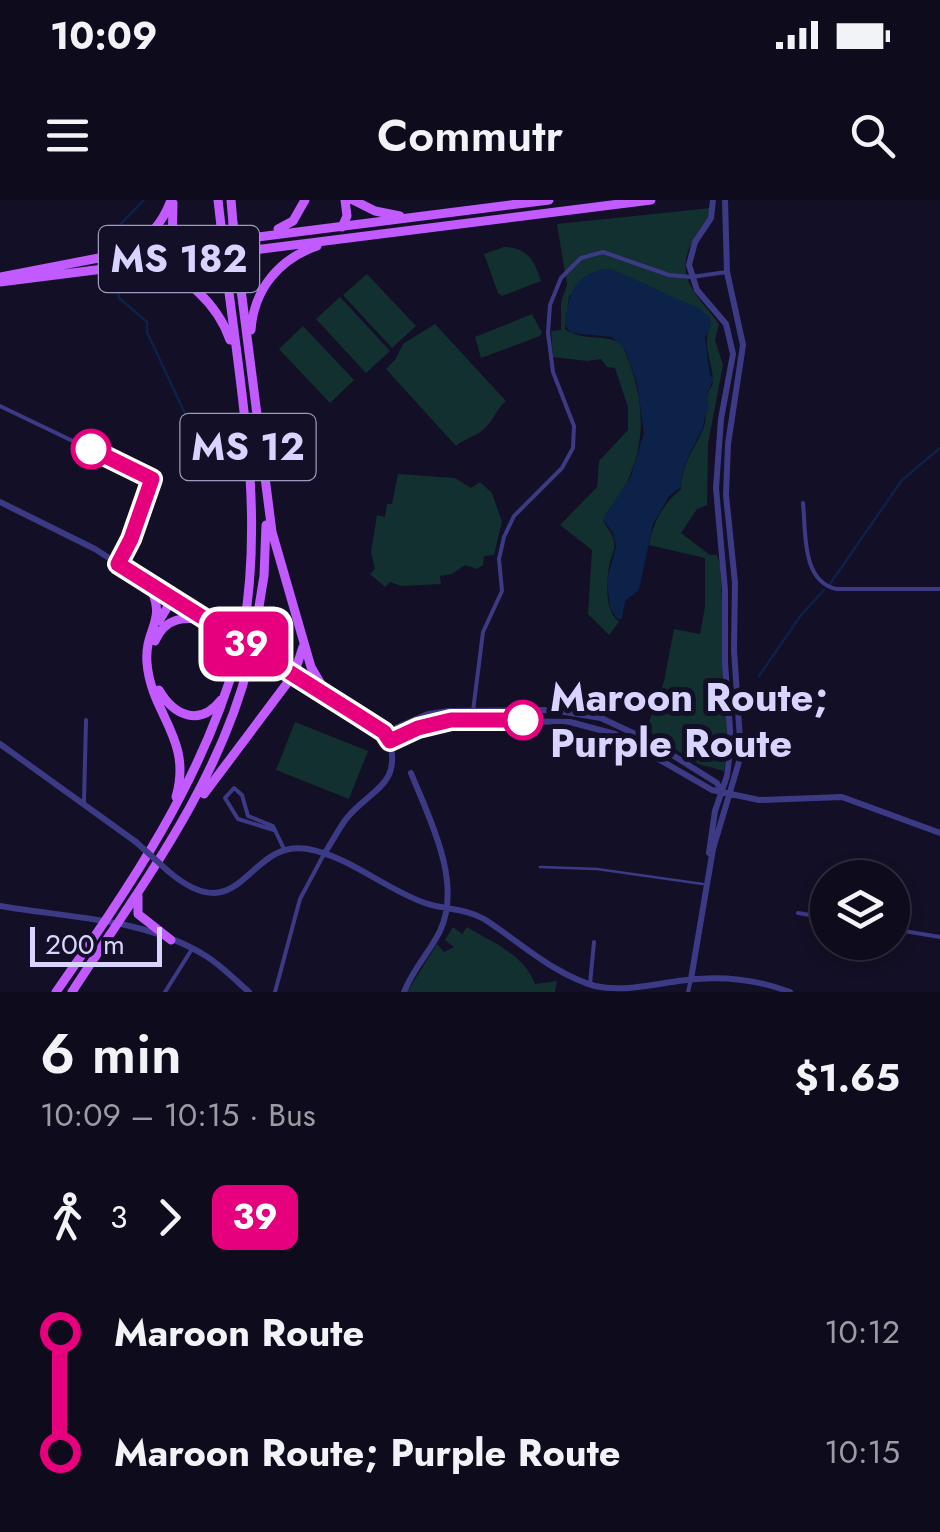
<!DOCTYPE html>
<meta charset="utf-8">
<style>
:root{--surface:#0e0b1c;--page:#1c1929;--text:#f1f3f6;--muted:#9b9ba3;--line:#2e2b3b}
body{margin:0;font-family:Jost,sans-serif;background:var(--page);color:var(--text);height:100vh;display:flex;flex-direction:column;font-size:38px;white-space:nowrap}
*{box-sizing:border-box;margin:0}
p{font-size:32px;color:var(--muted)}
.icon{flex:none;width:55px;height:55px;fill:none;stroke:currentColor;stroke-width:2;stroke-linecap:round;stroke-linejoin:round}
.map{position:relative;height:792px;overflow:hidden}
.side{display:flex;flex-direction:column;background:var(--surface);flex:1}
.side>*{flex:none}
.badge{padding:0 20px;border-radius:15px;font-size:35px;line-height:65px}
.tools{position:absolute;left:810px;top:660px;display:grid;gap:20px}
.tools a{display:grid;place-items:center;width:100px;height:100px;border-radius:50%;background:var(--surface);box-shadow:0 5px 15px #0003,0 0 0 2px var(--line);font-size:50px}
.scale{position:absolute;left:30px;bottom:25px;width:132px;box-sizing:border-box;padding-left:10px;border:5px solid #d9d4ff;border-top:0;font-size:28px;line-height:35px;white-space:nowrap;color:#d9d4ff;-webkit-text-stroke:8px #130f26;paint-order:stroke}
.map>.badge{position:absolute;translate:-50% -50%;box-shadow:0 0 0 5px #fff}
.legs{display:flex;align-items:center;gap:15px;height:110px;padding:0 40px;font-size:32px}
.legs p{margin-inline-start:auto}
.overview{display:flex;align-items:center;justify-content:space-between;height:170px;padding:0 40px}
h1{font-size:55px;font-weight:600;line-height:75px}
ul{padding:0 40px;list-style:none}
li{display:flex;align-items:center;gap:35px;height:120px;font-size:38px}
li i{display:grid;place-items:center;width:15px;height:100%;margin:0 12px;background:currentColor}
li i::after{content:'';width:25px;height:25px;margin:-12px;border:8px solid;border-radius:50%;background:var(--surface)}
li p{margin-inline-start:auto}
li:first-child i{background:linear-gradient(#0000 50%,currentColor 0)}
li:last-child i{background:linear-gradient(currentColor 50%,#0000 0)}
.status{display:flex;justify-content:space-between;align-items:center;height:70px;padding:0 50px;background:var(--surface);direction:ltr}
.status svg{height:28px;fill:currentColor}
header{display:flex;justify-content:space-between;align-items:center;height:130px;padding:0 40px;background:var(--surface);font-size:45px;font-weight:600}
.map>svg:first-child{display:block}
.green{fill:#12302f}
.water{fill:#0c2248}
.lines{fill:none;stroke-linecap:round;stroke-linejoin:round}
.stream{stroke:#0c2248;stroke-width:2.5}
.pedestrian{stroke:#3d3a85;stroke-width:2.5}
.minor{stroke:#3d3a85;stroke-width:4}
.tertiary{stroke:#3d3a85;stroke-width:6}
.primary{stroke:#c25bff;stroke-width:9}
.tertiary-bridge{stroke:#3d3a85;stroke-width:6}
.primary-bridge{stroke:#c25bff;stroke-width:9}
.line-1-casing{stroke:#fff;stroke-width:22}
.line-1{stroke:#e6007e;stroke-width:15}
.stop-1-dot{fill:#fff;stroke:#e6007e;stroke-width:5}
.labels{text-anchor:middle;stroke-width:10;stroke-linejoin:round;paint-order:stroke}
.shield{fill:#130f26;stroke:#9e99be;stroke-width:2.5}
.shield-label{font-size:38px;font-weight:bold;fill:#d9d4ff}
.stop-label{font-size:40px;font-weight:bold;fill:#d9d4ff;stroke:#130f26;text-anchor:start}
</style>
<div class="status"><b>10:09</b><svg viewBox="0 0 49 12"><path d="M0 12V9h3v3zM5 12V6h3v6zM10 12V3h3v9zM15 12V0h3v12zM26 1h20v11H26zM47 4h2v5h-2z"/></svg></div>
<header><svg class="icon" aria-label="menu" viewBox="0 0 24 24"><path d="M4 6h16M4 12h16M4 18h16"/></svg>Commutr<svg class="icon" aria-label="search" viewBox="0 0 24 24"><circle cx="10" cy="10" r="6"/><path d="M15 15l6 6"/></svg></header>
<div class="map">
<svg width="940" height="792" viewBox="0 0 940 792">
<rect width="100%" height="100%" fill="#130f26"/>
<path class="green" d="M 711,8 C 707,22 697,31 691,44 C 674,81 701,98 719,124 L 715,140 L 723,165 L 708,244 L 707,305 L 697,309 L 681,333 L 710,355 L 717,355 L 720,364 L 729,535 L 724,571 L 698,564 L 646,530 L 664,481 L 674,429 L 700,434 L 705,407 L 705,358 L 649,345 C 653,322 663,304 681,289 C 682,265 692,252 702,232 C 708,220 705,206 708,194 C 710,186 713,188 713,180 C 712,160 702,146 710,126 L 569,95 L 565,129 C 582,142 605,133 622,144 C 642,189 649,234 628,280 C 621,295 610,306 603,320 C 606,327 613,333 614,342 C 616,351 610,357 609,366 C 607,384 604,410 619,422 L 609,435 L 588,414 L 592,350 L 560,325 L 597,287 L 599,261 L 628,230 L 628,207 L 615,168 L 607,167 L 601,159 L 587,161 L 553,157 L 551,131 L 561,130 L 561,102 L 567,85 L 557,24 Z
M 504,47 C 527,47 535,61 541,81 L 502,96 L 498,93 L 484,54 Z
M 367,74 L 416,126 L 392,148 L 343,95 Z
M 340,97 L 390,151 L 366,173 L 316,119 Z
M 532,114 L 542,133 L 540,136 L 481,158 L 475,137 Z
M 435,124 L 506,201 C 496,209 494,220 485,228 C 476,237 465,238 456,246 L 386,169 L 395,160 L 403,144 Z
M 303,126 L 354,180 L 330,203 L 279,149 Z
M 398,274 L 455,278 L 471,288 L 480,282 L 492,293 L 502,322 L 494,355 L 484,356 L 483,365 L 477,369 L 465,365 L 452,374 L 440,376 L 441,384 L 401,386 L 390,382 L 385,387 L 370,374 L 375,369 L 371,352 L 377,315 L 385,317 L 387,304 L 392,304 Z
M 295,522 L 368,551 L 349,599 L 276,570 Z
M 453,727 L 462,734 L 467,727 C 493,743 524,754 535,784 L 557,781 L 555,792 L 407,792 L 437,744 L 444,752 L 454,747 L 445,740 Z"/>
<path class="water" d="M 604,69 L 612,69 L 700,109 L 710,118 L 711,126 L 705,137 L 710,176 L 714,178 L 707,195 L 709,208 C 703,217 705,224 701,232 C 691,250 682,266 681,287 L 669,296 L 653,324 L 639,390 L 625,401 L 622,418 L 618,420 L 610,408 L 607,380 L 616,347 L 613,333 L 603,319 L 631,276 L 644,233 L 637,183 L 625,149 L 612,137 L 571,133 C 563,124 565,121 567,110 C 571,87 579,75 604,69 Z"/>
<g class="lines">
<path class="stream" d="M 113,46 L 114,31 L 144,0
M 115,74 L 119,98 L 147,122 L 147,132 L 188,220 L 205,229
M 830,384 L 902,280 L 940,248
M 759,476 L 801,415 L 824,390"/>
<path class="pedestrian" d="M 540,667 L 597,669 L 703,684"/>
<path class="minor" d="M 0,206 L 152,279 L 131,339 L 118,363
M 80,243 L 88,237 L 99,243 L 101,254
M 803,303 C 806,331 801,382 837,389 L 940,389
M 472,519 L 483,432 L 502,391 L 499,359 L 504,337 L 514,316 L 562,268 L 573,248 L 574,226 L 553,172 L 548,133 L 550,105 L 561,78 L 581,58 L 603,52 L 669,75 L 691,77 L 727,72
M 84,602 L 86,520
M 274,630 L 238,619 L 225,598 L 234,588 L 242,595 L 248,616 L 273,626 L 284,649
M 798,713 L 828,718
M 892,729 L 940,737
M 590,784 L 594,742
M 165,792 L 192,749
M 275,792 L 300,699 L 324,654
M 688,792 L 691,779"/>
<path class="tertiary" d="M 0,302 L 95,349 L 359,516 L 384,533 L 390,541
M 384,533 L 428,514 L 449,511 L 553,510 L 601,518 L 650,541 L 717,583 L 721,591
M 390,541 L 418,528 L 451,520 L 570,522 L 615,534 L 712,590 L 759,600 L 842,597 L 940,633
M 0,544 L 136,642
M 709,653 L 715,611 L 727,576 L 731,543 L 725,463 L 725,390 L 716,288 L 721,219 L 733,154 L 726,124 L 697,90 L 689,65 L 695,42 L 711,18 L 713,0
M 324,654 C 332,642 338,630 346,619 C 370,589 401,587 390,541
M 168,671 C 243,735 246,638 308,649 C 350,657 385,689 425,703 C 445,710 465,708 484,719 C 520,742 553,774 595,786 C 622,792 651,785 678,781 C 717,775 753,778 790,792
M 0,706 C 69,718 145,718 206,756 C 222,766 235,780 249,792
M 691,779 L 713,649 L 741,555 L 734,450 L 735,383 L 726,295 L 728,244 L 743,145 L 727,72 L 725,0
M 404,792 C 413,769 429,753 440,731 C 463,682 429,618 411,573"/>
<path class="primary" d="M 218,0 L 221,26
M 231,0 L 233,23
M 353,0 L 375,11 L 400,16
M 342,27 L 347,16 L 345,0
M 278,29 L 293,21 L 305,0
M 123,51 C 147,41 162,25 171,0
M 172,52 L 173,3
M 149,65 C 186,74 218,105 230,140
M 238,66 L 272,332 L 311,467 L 328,496
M 226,68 C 240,187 264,307 244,426
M 0,77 L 109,56 L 549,0
M 0,82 L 651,0
M 251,130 C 254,89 279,59 317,46
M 147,381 C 170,422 144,426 147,463 C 151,514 193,539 176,597
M 159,421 L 173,398
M 254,437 L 264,376 L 266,325
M 155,441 C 166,416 185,417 208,420
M 159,490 C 174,516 200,527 221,500
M 204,594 L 294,474 L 303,447
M 138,696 L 138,714 L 171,740
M 56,792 C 129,688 203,580 237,456
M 72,792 C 140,687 218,586 249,463"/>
<path class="tertiary-bridge" d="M 136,642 L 168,671"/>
<path class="primary-bridge" d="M 233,23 L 238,66
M 221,26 L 226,68
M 237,456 L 244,426
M 249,463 L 254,437"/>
</g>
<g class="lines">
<defs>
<path id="line-1" d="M 91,249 L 152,279 L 131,339 L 118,364 L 359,516 L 384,532 L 390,541 L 418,528 L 451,520 L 523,520"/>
</defs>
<use href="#line-1" class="line-1-casing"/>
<use href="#line-1" class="line-1"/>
</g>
<g class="stop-1-dot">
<circle cx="91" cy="249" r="18"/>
<circle cx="523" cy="520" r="18"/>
</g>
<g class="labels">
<g class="shield">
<rect x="99" y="26" width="160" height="66" rx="8"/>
<rect x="180.5" y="214" width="135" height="66" rx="8"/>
</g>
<g class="shield-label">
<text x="179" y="72">MS 182</text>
<text x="248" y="260">MS 12</text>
</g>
<g class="stop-label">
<text x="550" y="511">Maroon Route;<tspan x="550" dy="46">Purple Route</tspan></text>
</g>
</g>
</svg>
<div class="tools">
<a><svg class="icon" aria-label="layers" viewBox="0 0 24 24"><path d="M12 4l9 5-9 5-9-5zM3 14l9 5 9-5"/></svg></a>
</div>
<div class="scale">200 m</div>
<b class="badge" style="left:246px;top:444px;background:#e6007e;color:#fff">39</b>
</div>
<section class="side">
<div class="overview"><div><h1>6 min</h1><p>10:09 – 10:15 · Bus</p></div><b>$1.65</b></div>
<div class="legs"><svg class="icon" aria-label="walk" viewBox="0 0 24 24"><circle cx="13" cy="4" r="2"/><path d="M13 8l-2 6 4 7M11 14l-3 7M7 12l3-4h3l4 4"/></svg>3<svg class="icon" aria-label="forward" viewBox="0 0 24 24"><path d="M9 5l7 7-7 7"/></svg><b class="badge" style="background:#e6007e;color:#fff">39</b></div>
<ul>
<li><i style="color:#e6007e"></i><b>Maroon Route</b><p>10:12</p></li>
<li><i style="color:#e6007e"></i><b>Maroon Route; Purple Route</b><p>10:15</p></li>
</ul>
</section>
